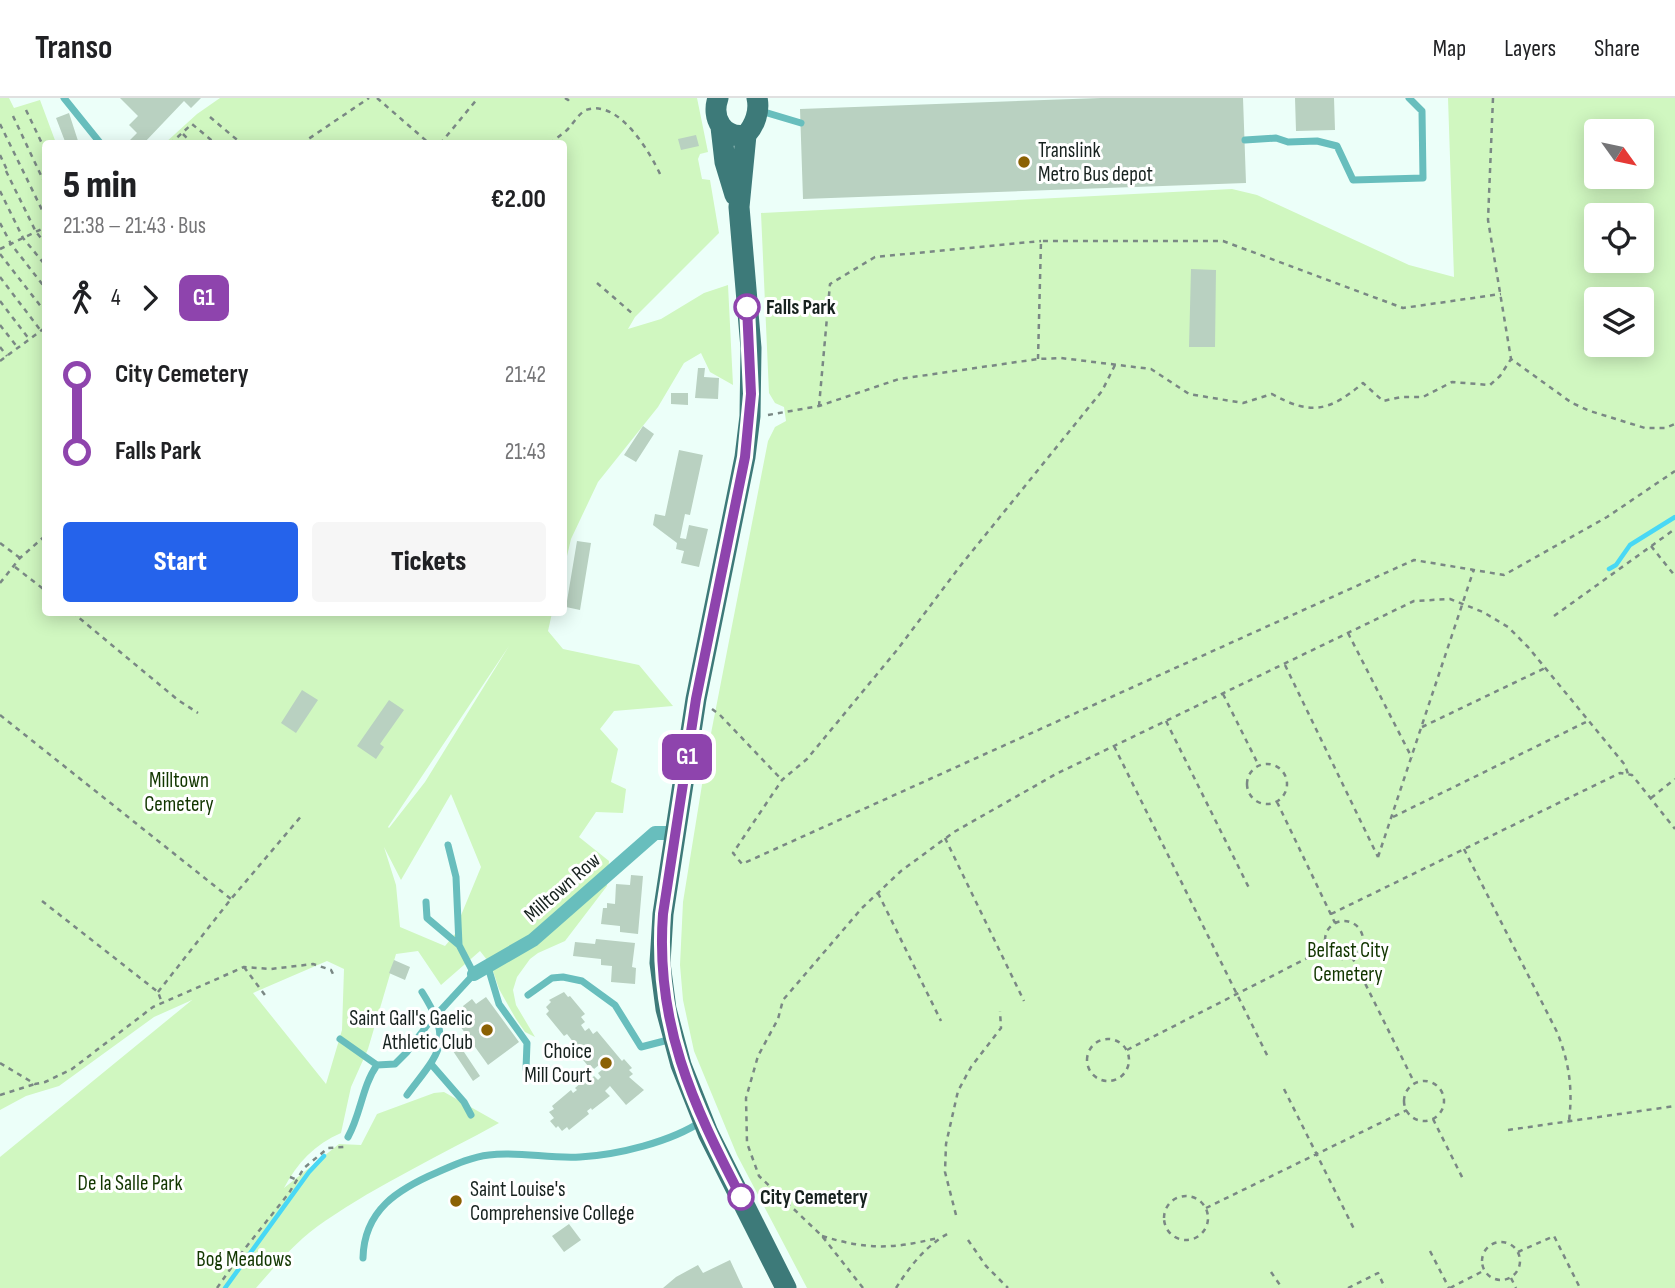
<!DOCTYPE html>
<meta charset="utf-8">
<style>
:root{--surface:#fff;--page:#f6f6f6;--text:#202124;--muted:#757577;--line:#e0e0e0;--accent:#2563eb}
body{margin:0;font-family:"Sofia Sans Condensed",sans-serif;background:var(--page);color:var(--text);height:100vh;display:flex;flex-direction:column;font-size:26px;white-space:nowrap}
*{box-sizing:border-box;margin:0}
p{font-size:23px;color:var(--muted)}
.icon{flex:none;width:38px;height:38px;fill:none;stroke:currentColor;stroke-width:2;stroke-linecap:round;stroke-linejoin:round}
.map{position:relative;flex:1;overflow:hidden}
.side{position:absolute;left:42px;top:42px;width:525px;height:476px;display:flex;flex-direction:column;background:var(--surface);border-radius:7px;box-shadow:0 4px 18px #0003}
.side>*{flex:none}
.badge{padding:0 14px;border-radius:10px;font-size:24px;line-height:46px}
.needle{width:46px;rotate:123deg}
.controls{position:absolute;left:1584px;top:21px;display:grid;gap:14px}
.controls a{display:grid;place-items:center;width:70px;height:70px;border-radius:7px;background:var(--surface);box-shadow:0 4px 18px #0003;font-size:35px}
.map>.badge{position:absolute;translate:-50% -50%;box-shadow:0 0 0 4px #fff}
.legs{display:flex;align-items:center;gap:10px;height:77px;padding:0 21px;font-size:23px}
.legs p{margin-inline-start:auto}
.headline{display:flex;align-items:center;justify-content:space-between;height:119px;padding:0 21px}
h1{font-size:38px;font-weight:800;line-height:52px}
.button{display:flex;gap:14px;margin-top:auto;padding:14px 21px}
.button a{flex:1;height:80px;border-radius:7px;background:var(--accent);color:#fff;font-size:28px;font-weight:800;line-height:80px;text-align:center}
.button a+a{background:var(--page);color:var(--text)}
ul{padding:0 21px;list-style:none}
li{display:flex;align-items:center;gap:24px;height:77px;font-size:26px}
li i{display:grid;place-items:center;width:10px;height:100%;margin:0 9px;background:currentColor}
li i::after{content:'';width:18px;height:18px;margin:-9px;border:5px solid;border-radius:50%;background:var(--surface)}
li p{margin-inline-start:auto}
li:first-child i{background:linear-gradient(#0000 50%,currentColor 0)}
li:last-child i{background:linear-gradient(currentColor 50%,#0000 0)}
header{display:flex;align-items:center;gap:42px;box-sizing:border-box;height:98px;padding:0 35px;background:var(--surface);border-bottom:2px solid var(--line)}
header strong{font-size:33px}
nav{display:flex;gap:38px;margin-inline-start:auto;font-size:24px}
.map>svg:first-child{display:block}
.green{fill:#d0f7c0;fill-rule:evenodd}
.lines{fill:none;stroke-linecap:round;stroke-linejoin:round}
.stream{stroke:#48d8f5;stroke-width:4.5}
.building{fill:#b9d1c1}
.path{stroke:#7a8884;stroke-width:2.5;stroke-dasharray:5 5;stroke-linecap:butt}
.service{stroke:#68bebd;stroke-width:7}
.minor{stroke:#68bebd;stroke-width:14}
.primary{stroke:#3d7a79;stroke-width:21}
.line-1-casing{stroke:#fff;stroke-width:16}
.line-1{stroke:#8e44ad;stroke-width:10}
.poi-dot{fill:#8b6103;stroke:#fff;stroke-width:2.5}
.stop-1-dot{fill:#fff;stroke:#8e44ad;stroke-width:3.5}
.labels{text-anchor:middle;stroke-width:6;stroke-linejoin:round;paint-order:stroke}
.poi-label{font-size:21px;fill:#17221f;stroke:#fff;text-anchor:start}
.stop-label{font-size:21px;font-weight:bold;fill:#17221f;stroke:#fff;text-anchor:start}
.park-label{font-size:21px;fill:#123600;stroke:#fff}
.street-label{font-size:21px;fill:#17221f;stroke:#fff}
</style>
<header>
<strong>Transo</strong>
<nav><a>Map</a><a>Layers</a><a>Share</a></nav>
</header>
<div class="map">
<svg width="1675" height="1190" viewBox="0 0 1675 1190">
<rect width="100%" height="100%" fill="#ecfff9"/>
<path class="green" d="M 0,0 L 9,0 L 14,10 L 40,2 L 56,45 L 46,46 L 46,514 L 552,515 L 548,533 L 563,551 L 639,567 L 673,608 L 614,613 L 600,631 L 618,651 L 611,684 L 626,691 L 623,715 L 596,714 L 579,739 L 609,763 L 607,788 L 565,843 L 538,855 L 530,861 L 517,879 L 513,892 L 516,907 L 535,939 L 525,934 L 516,921 L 499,891 L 491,867 L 480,853 L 441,887 L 418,853 L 396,856 L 368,951 L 351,989 L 341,1035 C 315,1046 297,1065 284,1090 L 339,1046 L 361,1047 L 377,1016 L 434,995 L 444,994 L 499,1025 C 441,1057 379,1086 325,1123 C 298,1141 277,1166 256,1190 L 0,1190 L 0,1059 L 192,902 L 154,919 L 59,988 L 26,998 L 0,1012 ZM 509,548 L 425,684 L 389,730 L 388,729 ZM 451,696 L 481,769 L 457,827 L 460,830 L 445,848 L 400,829 L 396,787 L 384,749 L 401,782 ZM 327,863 L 344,871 L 342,932 L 326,986 L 253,895 Z
M 220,0 L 697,0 L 708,54 L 700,56 L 698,61 L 702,81 L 710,82 L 719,135 L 635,219 L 628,231 L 661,221 L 704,195 L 728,187 L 733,287 L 710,274 L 701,255 L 684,265 L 658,309 L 598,384 L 571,441 L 564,471 L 564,46 L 164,46 L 197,16 Z
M 1448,0 L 1675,0 L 1675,1190 L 807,1190 L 737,1057 L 694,953 L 683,902 L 680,867 L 683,804 L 707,656 L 768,343 L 775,329 L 786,323 L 784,309 L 775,305 L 769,295 L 761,115 L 1232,91 L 1257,97 L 1409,167 L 1454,179 ZM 1596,33 L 1642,33 L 1642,79 L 1596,79 ZM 1596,117 L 1642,117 L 1642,163 L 1596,163 ZM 1596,201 L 1642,201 L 1642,247 L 1596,247 Z"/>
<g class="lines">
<path class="stream" d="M 1609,471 L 1616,467 L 1630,447 L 1675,419
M 225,1190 L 309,1074 L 324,1058"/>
</g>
<path class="building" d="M 120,0 L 201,0 L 191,10 L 184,3 L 143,46 L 126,46 L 137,35 L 129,27 L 138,18 Z
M 1101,0 L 1243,0 L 1246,85 L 803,101 L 800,11 Z
M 1295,0 L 1334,0 L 1335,32 L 1296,33 Z
M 69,15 L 79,46 L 66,46 L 56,20 Z
M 696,37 L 699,48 L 681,52 L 678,41 Z
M 1191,171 L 1216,172 L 1215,249 L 1189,249 Z
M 698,270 L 705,270 L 704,279 L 719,280 L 718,301 L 695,300 Z
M 671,295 L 688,295 L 688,307 L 671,306 Z
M 643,328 L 654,336 L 636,364 L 624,357 Z
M 679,352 L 703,357 L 690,417 L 685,416 L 680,440 L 686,441 L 689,427 L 708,431 L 699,469 L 681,465 L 684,453 L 676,451 L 677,445 L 653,427 L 655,416 L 665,418 Z
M 577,443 L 591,445 L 580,512 L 566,509 Z
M 302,592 L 318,602 L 296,635 L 281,625 Z
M 389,602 L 404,612 L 380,646 L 384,649 L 376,661 L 357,648 Z
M 631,777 L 643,778 L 638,836 L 620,834 L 620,828 L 601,826 L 603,810 L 607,810 L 607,805 L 615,806 L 616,786 L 630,787 Z
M 596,841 L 635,845 L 632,869 L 636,870 L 635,886 L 611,884 L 612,868 L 601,867 L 601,861 L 573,858 L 575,844 L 595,846 Z
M 394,862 L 410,869 L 405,882 L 389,875 Z
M 564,894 L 568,899 L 570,898 L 585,916 L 581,919 L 585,924 L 581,927 L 585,933 L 589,930 L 593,936 L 597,933 L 622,963 L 624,961 L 632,970 L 629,972 L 633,976 L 629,979 L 644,992 L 626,1007 L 610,988 L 605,993 L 610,998 L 592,1012 L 591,1010 L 587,1013 L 589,1016 L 569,1032 L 567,1029 L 562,1033 L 558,1028 L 556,1030 L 550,1023 L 554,1020 L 549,1014 L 554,1011 L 552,1008 L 571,992 L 573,995 L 577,992 L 575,990 L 589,978 L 591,981 L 594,978 L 598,982 L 601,979 L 598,975 L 602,972 L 599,967 L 594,971 L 590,967 L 588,968 L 571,947 L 574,945 L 567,936 L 564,938 L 546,916 L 549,913 L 546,909 L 551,904 L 549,902 Z
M 486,899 L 519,944 L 488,967 L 455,921 L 466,913 L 463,908 L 472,901 L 476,906 Z
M 452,936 L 480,978 L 473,983 L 445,941 Z
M 569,1126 L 581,1142 L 564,1154 L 552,1138 Z
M 730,1162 L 743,1190 L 663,1190 L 676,1179 L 698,1167 L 703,1175 Z"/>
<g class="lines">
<path class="path" d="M 377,0 L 430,46
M 565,0 L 568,2 L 570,0
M 1493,0 L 1488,122 L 1511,261 L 1572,305 L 1590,313 L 1645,330 L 1665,330 L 1675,326
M 26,12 L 46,54
M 13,18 L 46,88
M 210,19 L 242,46
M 0,26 L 46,120
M 183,36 L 193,46
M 170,46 L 192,26 L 216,46
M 301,46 L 369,0
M 440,46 L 478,0
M 550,46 C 555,41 561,37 567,32 C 573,26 578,16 586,12 C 619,0 651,56 661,78
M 0,57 L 7,72
M 6,73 L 36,134 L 46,146
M 0,93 L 23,140 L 46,168
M 0,125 L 11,146 L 46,191
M 0,151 L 46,129
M 0,156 L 46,215
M 0,179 L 41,233
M 597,185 L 633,216
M 0,203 L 29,241
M 0,227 L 18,250
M 0,249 L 7,258
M 1038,261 L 1041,143 L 1223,143 L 1403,210 L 1501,196
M 0,263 L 46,229
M 1115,267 L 1102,293 L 961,467 L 897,552 L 807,661 L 782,682 L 733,755 L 742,766 L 1414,462 L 1504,477 L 1607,419 L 1675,373
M 819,308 L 830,186 L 875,159 L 1041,143
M 768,317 L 819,308 L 899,281 L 1038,261 L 1061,260 L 1151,271 L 1189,296 L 1243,305 L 1272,296 C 1311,318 1330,313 1363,285 L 1383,303 L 1401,299 L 1423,299 L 1452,284 L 1490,287 L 1500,278 L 1511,261
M 0,445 L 20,460
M 1651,448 L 1675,478
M 15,469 L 46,493
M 0,485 L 20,460 L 46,437
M 72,514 L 178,602 L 198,615
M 1554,518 L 1675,431
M 1348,535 L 1412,660
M 1285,567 L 1378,759
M 1223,596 L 1259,668
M 712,611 L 719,616 L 782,682
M 0,617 L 231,801
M 1166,623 L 1250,792
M 1422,629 L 1545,570
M 1114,648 L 1269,961
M1247 686a20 20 0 1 1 40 0a20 20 0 1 1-40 0Z
M 1651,700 L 1675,681
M 1277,704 L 1335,825
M 1393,719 L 1588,623
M 945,740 L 1024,903
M 1464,751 L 1557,934 C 1569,964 1573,990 1569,1023
M 1378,759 L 1474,471
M 878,795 L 941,923
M 42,803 L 158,894 L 162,905
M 1331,816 L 1620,675 L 1632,677 L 1675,731
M1325 842a19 19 0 1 1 38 0a19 19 0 1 1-38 0Z
M 1352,859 L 1415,986
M 244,869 L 267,900
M 158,894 L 231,801 L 303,716
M1087 962a21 21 0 1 1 42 0a21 21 0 1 1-42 0Z
M 1127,952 L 1327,850
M 0,965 L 35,986 L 45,984 L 72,971 L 153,909 L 244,869 L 271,871 L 313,866 L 331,872 L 333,876
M1404 1003a20 20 0 1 1 40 0a20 20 0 1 1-40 0Z
M 1284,991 L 1355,1133
M 0,997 L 35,986
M 1433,1021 L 1463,1081
M 1508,1032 L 1675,1008
M 290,1079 L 297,1082
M1164 1120a22 22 0 1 1 44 0a22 22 0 1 1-44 0Z
M 1206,1110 L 1407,1012
M 956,1117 L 945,1074 L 946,1046 L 958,993 L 971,969 L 1001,930 L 1000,913
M 822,1138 C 868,1152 892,1151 938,1140
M 968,1142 L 986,1168 L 1008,1190
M1482 1163a19 19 0 1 1 38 0a19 19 0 1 1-38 0Z
M 1430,1153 L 1449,1190
M 1518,1154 L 1554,1138 L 1580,1190
M 1271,1174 L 1282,1190
M 1511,1180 L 1516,1190
M 217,1190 L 243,1153 L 289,1095 L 304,1070 L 328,1050 L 344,1049
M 863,1190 L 822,1138 L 759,1078 L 747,1045 L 746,1000 L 758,958 L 778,921 L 783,902 L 862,810 L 901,773 L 954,734 L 1056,676 L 1414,503 L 1450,501 L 1483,514 L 1508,529 L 1528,549 L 1625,667 L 1628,676
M 896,1190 C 910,1168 927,1146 951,1134
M 1348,1190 L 1378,1175 L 1385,1190
M 1450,1190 L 1485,1172"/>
<path class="service" d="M 64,0 L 101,46
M 761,13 L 801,25
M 1245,42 L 1276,40 L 1288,44 L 1317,43 L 1337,48 L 1353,82 L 1423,80 L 1422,13 L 1409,0
M 426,804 L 427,820 L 459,847
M 488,869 L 499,906 L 527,945 L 526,971
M 528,897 L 552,880 L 563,879 L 582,883 L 615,907 L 641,949 L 672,941
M 340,941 L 377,967
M 431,966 L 464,1004 L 471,1017
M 407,997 C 440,953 454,945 422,894
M 348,1039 C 361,1016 362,988 377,967 L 395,966 L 407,954 L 428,926 L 474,876 L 459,847 L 456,779 L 448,747
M 363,1160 C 364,1112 398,1091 438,1074 C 454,1067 471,1059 489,1057 C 519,1053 549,1061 580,1059 C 617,1057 671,1044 702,1023"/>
<path class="minor" d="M 474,876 L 533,842 L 655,735 L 675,735"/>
<path class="primary" d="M 718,0 C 711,20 723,41 746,37 C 755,27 760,13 757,0
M 721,29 L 725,64 L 735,97
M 746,37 L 739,109 L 751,250 L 750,318 L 745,359 L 696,601 L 663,816 L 660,865 L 666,911 L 681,967 L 708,1035 L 786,1190"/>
</g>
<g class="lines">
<defs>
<path id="line-1" d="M 741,1099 C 692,1005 655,925 663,816 L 696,601 L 745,359 L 751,296 L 747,209"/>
</defs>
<use href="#line-1" class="line-1-casing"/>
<use href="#line-1" class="line-1"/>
</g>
<g class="poi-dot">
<circle cx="1024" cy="64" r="7"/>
<circle cx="487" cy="932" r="7"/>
<circle cx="606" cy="965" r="7"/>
<circle cx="456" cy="1103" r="7"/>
</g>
<g class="stop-1-dot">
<circle cx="747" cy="209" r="12"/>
<circle cx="741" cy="1099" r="12"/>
</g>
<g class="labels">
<g class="poi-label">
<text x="1038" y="59">Translink<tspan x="1038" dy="24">Metro Bus depot</tspan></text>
<text x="473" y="927" text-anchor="end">Saint Gall's Gaelic<tspan x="473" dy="24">Athletic Club</tspan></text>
<text x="592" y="960" text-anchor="end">Choice<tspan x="592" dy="24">Mill Court</tspan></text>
<text x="470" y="1098">Saint Louise's<tspan x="470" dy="24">Comprehensive College</tspan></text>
</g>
<g class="stop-label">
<text x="766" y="216">Falls Park</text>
<text x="760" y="1106">City Cemetery</text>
</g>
<g class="park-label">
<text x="179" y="689">Milltown<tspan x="179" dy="24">Cemetery</tspan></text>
<text x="1348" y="859">Belfast City<tspan x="1348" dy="24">Cemetery</tspan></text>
<text x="130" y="1092">De la Salle Park</text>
<text x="244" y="1168">Bog Meadows</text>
</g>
<g class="street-label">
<text transform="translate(562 789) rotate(-41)" y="7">Milltown Row</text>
</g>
</g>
</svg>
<div class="controls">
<a><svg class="needle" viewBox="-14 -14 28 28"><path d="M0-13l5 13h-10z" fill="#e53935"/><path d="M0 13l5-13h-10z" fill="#757577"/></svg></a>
<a><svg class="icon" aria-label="locate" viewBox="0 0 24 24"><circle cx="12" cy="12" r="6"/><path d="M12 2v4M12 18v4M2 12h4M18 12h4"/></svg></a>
<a><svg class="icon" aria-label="layers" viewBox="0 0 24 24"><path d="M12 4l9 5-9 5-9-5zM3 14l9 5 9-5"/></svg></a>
</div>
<b class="badge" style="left:687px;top:659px;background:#8e44ad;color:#fff">G1</b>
<section class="side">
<div class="headline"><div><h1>5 min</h1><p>21:38 – 21:43 · Bus</p></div><b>€2.00</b></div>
<div class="legs"><svg class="icon" aria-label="walk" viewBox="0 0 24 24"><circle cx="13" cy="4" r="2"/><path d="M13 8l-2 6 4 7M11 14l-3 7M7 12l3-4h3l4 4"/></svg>4<svg class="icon" aria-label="forward" viewBox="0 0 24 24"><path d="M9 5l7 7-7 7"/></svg><b class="badge" style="background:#8e44ad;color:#fff">G1</b></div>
<ul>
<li><i style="color:#8e44ad"></i><b>City Cemetery</b><p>21:42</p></li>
<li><i style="color:#8e44ad"></i><b>Falls Park</b><p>21:43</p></li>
</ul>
<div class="button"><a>Start</a><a>Tickets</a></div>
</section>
</div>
